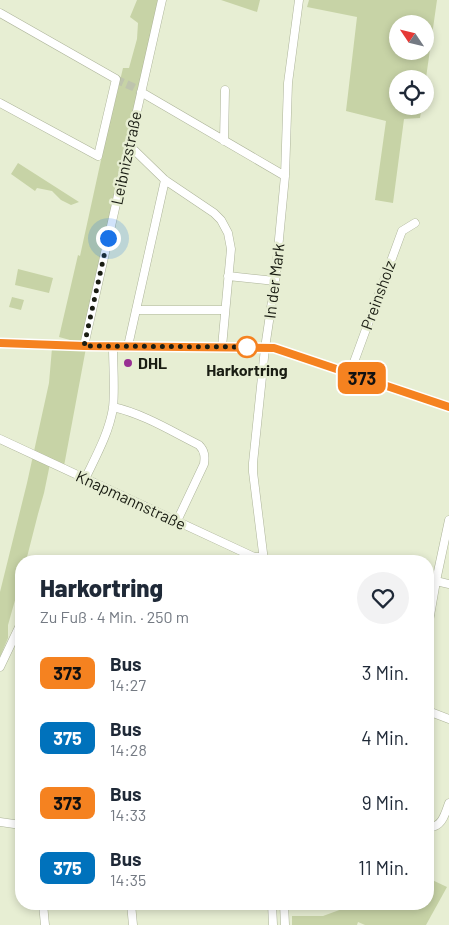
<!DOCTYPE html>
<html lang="de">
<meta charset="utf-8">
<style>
:root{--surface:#fff;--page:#f2f2f3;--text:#1f2937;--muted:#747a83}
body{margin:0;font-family:Barlow,sans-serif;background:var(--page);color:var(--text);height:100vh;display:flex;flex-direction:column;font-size:19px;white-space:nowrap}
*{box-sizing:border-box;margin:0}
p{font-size:16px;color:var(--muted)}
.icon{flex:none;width:28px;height:28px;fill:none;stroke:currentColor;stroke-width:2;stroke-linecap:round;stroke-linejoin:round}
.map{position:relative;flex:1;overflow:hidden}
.side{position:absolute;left:15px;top:555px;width:419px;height:355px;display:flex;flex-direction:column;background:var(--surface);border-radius:20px;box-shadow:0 2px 8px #0003}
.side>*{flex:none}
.badge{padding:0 10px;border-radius:8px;font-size:18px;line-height:32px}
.needle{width:32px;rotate:305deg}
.tools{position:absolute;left:389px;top:15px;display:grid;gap:10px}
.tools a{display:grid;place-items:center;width:45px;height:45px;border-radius:50%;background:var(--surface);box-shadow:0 2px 8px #0003;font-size:25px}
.you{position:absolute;width:25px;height:25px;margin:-12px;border:4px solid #fff;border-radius:50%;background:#1a73e8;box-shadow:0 0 0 8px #1a73e833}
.map>.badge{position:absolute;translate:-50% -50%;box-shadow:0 0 0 2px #fff}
.round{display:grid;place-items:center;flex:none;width:52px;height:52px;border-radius:26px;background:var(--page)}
.summary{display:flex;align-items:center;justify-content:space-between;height:85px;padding:0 25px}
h1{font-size:24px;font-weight:800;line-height:38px}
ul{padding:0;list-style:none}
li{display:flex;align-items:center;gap:15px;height:65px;padding:0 25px}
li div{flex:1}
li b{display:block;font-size:19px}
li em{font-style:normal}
li .badge{min-width:55px;font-weight:700;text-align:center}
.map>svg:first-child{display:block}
.green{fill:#c7d3a6;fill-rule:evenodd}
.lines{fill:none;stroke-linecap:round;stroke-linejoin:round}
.street-tunnel{stroke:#bec4ad;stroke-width:8;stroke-dasharray:8 4;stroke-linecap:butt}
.street-casing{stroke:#adb49a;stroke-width:9}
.street{stroke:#fff;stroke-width:8}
.line-casing{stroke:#fff;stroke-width:11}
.line{stroke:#f58220;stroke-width:8}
.walk{stroke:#1a1d13;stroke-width:5;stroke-dasharray:0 9}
.stop-dot{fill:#fff;stroke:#f58220;stroke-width:2.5}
.poi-dot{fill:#982f93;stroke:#e7eed3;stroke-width:2}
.labels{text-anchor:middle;stroke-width:5;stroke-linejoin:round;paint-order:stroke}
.street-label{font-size:16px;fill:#1a1d13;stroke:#e7eed3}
.poi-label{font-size:16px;font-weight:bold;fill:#1a1d13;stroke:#e7eed3;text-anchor:start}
.stop-label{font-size:16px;font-weight:bold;fill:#1a1d13;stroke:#e7eed3}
</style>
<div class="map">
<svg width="449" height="925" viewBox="0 0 449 925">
<rect width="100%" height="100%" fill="#e7eed3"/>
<path class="green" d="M 137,0 L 159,0 L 126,143 L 81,343 L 59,337 L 78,255 L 80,256 L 103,151 L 123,68 L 129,68 L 137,39 L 138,23 L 130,17 Z
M 221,0 L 260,0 L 257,12 Z
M 309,0 L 437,0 L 425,85 L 425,79 L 398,79 L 398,106 L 422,106 L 420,118 L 404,119 L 393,203 L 375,200 L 386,121 L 346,111 L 357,17 L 307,7 ZM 398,24 L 425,24 L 425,51 L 398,51 Z
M 18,163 L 79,202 L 71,205 L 61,200 L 52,191 L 37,188 L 35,191 L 11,174 Z
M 18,269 L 53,278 L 49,293 L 15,285 Z
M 12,297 L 24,300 L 21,310 L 9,307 Z
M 52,348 L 86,348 L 64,466 L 51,459 L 44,493 L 38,514 L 26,561 L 21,561 L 21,579 L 8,625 L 8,638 L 0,657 L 0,592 L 27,483 L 49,383 Z
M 428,878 L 447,887 L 426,925 L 365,925 L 358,922 L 357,925 L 292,925 L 292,916 L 323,916 L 353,905 L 369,906 L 371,904 L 428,904 Z"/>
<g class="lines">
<path class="street-tunnel" d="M 116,79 C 124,84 134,86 141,92"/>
<defs>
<path id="street" d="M 0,13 L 116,79 L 98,156 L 0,103
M 141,92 L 285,176
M 224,141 L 225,90
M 130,146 L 165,180 L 214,213 L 221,220 L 228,233 L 231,249 L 222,347
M 228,276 L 275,281
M 136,310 L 225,310
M 0,343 L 84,346 L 275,348 L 449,407
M 84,346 L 162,0
M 128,346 L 165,180
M 350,373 L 402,231 L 415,223
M 113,407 C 144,414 171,431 199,445 C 205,451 205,457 204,464 L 177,521
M 0,439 L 254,557 L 264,557
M 85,479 C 96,456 109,433 113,408 C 115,388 113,366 113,346
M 264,561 L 253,472 L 253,463 L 265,348 L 275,281 L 285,176 L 288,83 L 299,0
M 436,581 L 449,584
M 428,627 L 436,581 L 449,520
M 0,667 L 21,623
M 428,711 L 449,719
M 0,822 L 21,825
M 428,827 C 442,828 445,814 449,803
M 43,904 L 45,925
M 131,904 L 133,925
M 272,904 L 273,925
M 284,904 L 285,925"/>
</defs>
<use href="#street" class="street-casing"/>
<use href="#street" class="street"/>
</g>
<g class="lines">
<defs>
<path id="line" d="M 0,343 L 84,346 L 274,348 L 449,407"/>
</defs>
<use href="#line" class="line-casing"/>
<use href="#line" class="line"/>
<path class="walk" d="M 108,238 L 84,346 L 247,347"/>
</g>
<circle class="stop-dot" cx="247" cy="347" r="10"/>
<circle class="poi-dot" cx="128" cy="363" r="5"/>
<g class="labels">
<g class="street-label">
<text transform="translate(126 158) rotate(-78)" y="6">Leibnizstraße</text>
<text transform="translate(274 281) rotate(-83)" y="6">In der Mark</text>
<text transform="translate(378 295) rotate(-70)" y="6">Preinsholz</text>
<text transform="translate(131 500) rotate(25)" y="6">Knapmannstraße</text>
</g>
<g class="poi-label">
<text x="138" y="369">DHL</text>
</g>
<g class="stop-label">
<text x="247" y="376">Harkortring</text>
</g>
</g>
</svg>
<div class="tools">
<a><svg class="needle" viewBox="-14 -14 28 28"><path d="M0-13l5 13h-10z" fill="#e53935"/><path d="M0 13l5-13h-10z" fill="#747a83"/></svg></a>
<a><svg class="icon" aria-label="locate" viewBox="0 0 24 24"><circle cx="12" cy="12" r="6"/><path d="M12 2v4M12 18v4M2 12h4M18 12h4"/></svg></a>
</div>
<div class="you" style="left:108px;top:238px"></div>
<b class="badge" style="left:362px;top:378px;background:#f58220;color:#111">373</b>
<section class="side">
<div class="summary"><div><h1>Harkortring</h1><p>Zu Fuß · 4 Min. · 250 m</p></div><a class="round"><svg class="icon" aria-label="heart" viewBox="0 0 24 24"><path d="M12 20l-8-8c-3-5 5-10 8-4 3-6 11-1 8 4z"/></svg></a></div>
<ul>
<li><span class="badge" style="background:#f58220;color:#111">373</span><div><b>Bus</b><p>14:27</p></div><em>3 Min.</em></li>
<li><span class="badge" style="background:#0072bc;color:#fff">375</span><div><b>Bus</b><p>14:28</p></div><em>4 Min.</em></li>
<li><span class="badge" style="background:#f58220;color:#111">373</span><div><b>Bus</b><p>14:33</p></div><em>9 Min.</em></li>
<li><span class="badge" style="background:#0072bc;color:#fff">375</span><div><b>Bus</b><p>14:35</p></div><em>11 Min.</em></li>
</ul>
</section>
</div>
